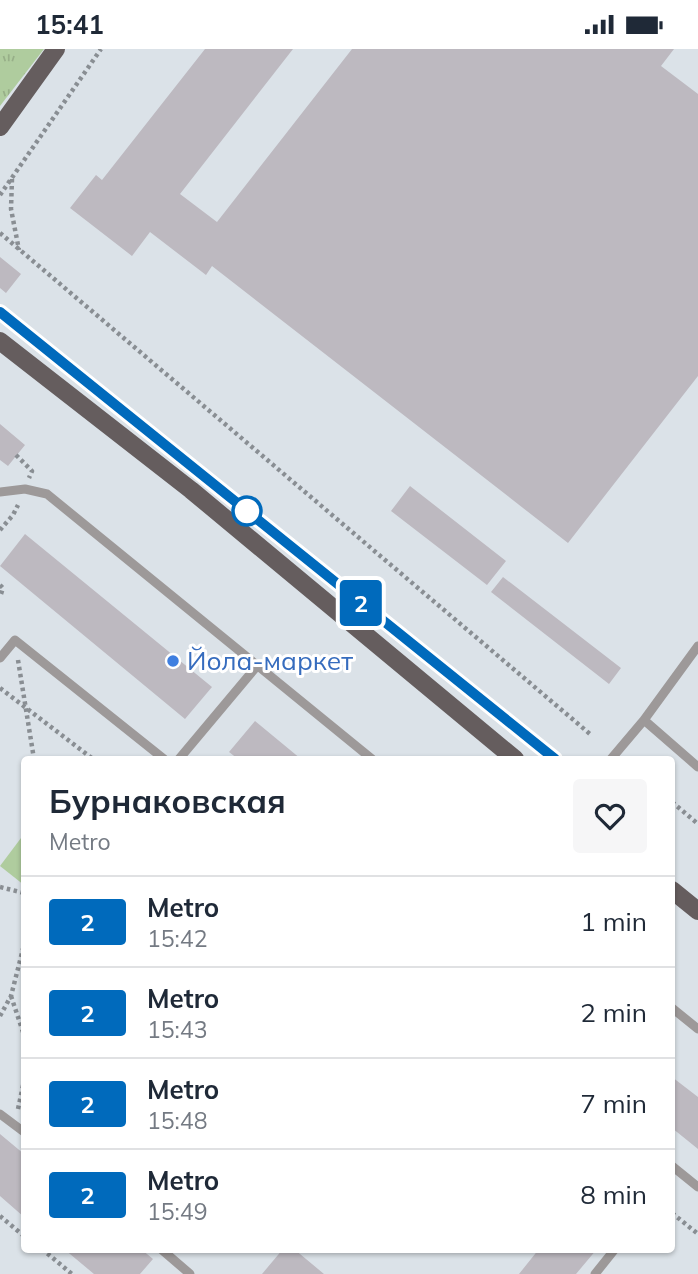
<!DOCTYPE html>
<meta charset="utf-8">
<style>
:root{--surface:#fff;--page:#f6f6f7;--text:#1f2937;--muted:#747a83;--line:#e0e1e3}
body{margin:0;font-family:Mulish,sans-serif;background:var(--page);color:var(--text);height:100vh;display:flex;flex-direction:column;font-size:26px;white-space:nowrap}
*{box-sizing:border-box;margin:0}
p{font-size:23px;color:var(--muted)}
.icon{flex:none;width:38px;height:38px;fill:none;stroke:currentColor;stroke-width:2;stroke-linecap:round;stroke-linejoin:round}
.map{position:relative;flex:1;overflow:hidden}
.sheet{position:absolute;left:21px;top:707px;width:654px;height:497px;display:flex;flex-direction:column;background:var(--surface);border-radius:7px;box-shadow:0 2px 5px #0004}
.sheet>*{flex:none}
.badge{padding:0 14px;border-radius:5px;font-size:24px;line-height:46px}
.map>.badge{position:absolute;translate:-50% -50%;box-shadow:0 0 0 4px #fff}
.round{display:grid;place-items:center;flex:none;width:74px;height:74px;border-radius:7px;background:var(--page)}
.overview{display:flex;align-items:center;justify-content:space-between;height:119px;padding:0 28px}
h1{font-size:33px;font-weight:700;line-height:52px}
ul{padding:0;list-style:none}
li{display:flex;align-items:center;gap:21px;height:91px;padding:0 28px;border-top:2px solid var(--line)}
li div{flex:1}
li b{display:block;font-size:26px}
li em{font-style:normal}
li .badge{min-width:77px;font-weight:700;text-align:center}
.status{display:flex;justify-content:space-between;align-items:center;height:49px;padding:0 35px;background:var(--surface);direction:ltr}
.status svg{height:19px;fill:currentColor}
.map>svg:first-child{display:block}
.grass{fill:url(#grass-tufts)}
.pitch{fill:#afcc9e}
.building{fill:#bdb9c0}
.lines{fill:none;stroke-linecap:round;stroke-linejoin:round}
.path{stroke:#898e93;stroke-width:4.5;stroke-dasharray:3.5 3.5;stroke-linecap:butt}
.lane{stroke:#9d9999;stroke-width:9}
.primary{stroke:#655d5e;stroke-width:18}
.line-casing{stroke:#fff;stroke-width:16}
.line{stroke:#006abc;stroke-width:10}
.stop-dot{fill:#fff;stroke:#006abc;stroke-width:3.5}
.shop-dot{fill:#3f7fe0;stroke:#fff;stroke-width:2.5}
.labels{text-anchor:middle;stroke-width:6;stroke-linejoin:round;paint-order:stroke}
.shop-label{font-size:26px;fill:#366cbe;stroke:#fff;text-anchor:start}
</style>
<div class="status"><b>15:41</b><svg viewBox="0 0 49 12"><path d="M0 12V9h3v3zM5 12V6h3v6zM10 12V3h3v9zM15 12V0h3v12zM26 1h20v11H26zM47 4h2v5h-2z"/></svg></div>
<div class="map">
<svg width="698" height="1225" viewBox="0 0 698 1225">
<defs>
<pattern id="grass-tufts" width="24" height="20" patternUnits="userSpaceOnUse" patternTransform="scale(1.75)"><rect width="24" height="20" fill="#afcc9e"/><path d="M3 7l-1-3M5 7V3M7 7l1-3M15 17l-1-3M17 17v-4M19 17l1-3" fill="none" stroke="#97af88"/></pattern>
</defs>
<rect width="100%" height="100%" fill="#dbe2e8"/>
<path class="grass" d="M 0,0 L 44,0 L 0,57 Z"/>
<path class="pitch" d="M 24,785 L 24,836 L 0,817 Z"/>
<path class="building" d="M 205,0 L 293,0 L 180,145 L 217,173 L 352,0 L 674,0 L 661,17 L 698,45 L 698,327 L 568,494 L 212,217 L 206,226 L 150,183 L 132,207 L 70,159 L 96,126 L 102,131 Z
M 0,208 L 21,225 L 6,244 L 0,239 Z
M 0,375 L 25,396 L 8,417 L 0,411 Z
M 410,437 L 506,512 L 487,536 L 391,462 Z
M 25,485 L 212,638 L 185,670 L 0,517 Z
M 503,528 L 621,619 L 609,635 L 491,543 Z
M 255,672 L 301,710 L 238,710 L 229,703 Z
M 672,1028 L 698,1048 L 698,1100 L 672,1079 Z
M 0,1085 L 24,1105 L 24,1168 L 0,1147 Z
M 64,1200 L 141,1200 L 153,1210 L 140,1225 L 94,1225 Z
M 283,1200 L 294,1200 L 324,1225 L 262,1225 Z
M 539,1200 L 597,1200 L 576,1225 L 519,1225 Z"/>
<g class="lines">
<path class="path" d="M 12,130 L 11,160 L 19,201
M 0,146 L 101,0
M 0,184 L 590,685
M 16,406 L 32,422 L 29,429
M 0,481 L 13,466 L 18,456
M 0,536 L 3,539 L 0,548
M 18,611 L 34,710
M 0,639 L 93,710
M 672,753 L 698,775
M 0,838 L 24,844
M 11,947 L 24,986
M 0,967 L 11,947 L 24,896
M 18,1060 L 24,1032
M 672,1164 L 698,1185
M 0,1167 L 24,1187
M 42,1200 L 72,1225"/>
<path class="lane" d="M 0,443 L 25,440 L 47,445 L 372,710
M 698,597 L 644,671 L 698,718
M 0,609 L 15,591 L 164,710
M 179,710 L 257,617
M 611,710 L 644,671
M 672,959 L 698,980
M 0,1065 L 24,1083
M 672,1117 L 698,1138
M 161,1200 L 190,1225
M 595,1225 L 615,1200"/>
<path class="primary" d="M 0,78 L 56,0
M 0,292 L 191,441 L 515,710
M 672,841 L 698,862"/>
</g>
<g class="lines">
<defs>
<path id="line" d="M 0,263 L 555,710"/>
</defs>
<use href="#line" class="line-casing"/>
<use href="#line" class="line"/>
</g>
<circle class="stop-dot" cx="247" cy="462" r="14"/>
<circle class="shop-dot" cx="173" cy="612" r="7"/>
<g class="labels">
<g class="shop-label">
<text x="187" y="621">Йола-маркет</text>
</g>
</g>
</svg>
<b class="badge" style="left:361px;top:554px;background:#006abc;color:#fff">2</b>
<section class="sheet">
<div class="overview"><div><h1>Бурнаковская</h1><p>Metro</p></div><a class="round"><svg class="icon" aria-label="heart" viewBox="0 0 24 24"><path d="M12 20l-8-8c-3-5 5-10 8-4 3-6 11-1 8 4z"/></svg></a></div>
<ul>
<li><span class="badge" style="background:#006abc;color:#fff">2</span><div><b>Metro</b><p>15:42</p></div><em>1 min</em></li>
<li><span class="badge" style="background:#006abc;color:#fff">2</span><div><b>Metro</b><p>15:43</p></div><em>2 min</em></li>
<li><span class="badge" style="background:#006abc;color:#fff">2</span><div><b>Metro</b><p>15:48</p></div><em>7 min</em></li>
<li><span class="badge" style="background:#006abc;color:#fff">2</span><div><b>Metro</b><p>15:49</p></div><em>8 min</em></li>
</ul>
</section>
</div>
